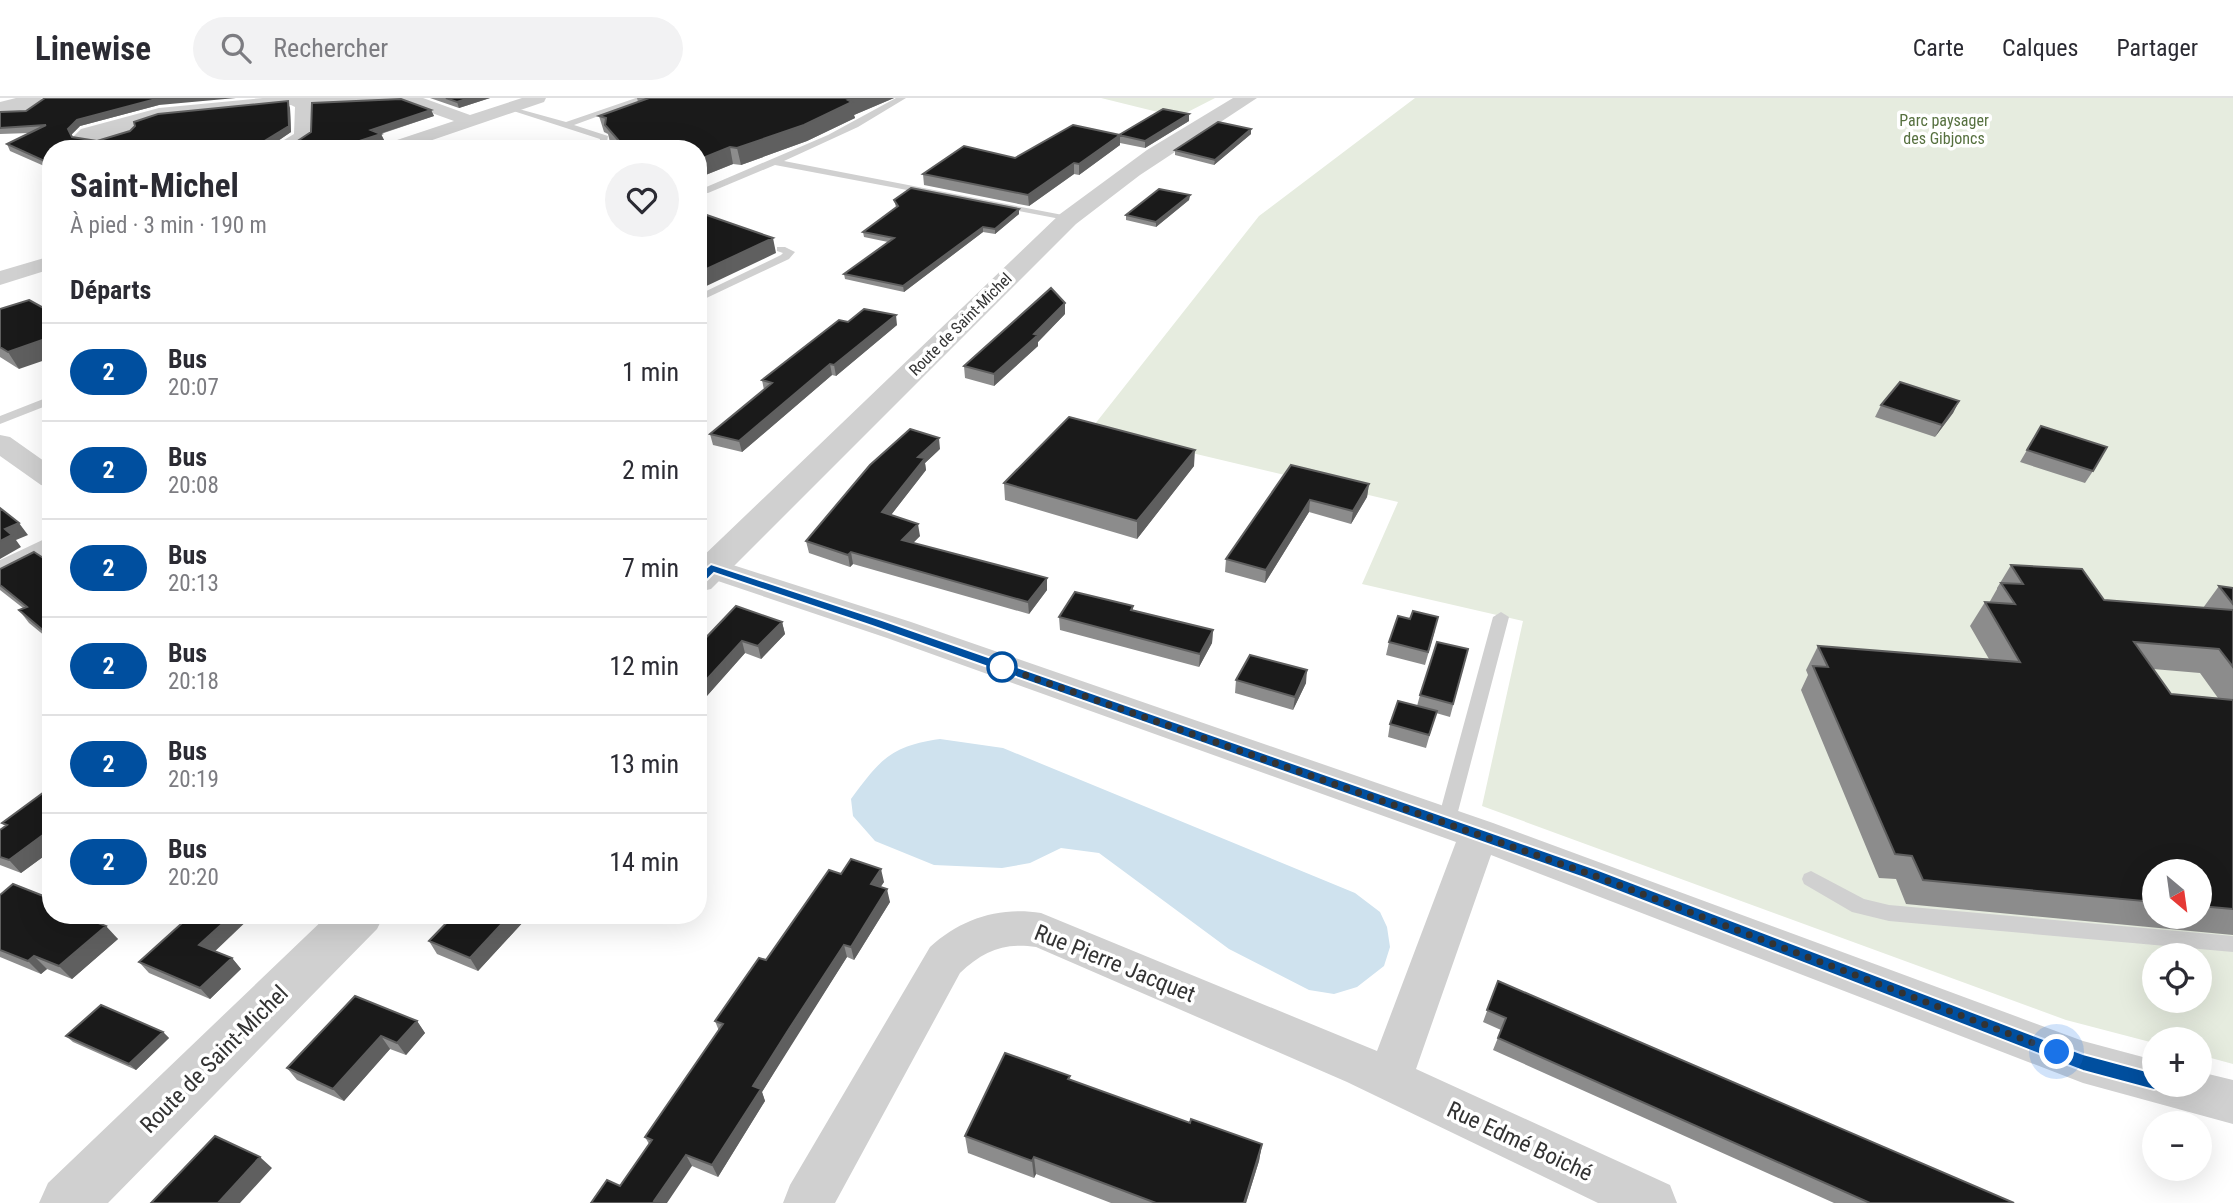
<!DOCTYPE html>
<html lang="fr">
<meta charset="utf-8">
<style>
:root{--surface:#fff;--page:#f2f2f3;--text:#2b2b33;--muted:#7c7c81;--line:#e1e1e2}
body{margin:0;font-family:"Roboto Condensed",sans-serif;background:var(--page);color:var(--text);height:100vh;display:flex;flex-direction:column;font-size:26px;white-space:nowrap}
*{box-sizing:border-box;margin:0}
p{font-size:23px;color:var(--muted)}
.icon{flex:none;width:38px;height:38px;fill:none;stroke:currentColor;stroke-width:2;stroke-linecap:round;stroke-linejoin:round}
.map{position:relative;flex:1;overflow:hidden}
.side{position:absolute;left:42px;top:42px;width:665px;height:784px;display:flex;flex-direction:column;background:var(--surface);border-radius:28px;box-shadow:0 7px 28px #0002}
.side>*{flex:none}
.badge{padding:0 14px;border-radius:23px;font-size:24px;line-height:46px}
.needle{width:46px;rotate:151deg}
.buttons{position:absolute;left:2142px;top:761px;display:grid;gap:14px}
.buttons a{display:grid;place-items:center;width:70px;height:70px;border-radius:50%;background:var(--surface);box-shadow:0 7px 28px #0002;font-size:35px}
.you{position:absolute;width:35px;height:35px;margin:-18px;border:5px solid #fff;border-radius:50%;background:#1a73e8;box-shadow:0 0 0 10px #1a73e833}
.map>.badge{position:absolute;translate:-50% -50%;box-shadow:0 0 0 4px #fff}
h2{padding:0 28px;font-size:26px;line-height:63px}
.round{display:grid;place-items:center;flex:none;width:74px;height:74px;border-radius:37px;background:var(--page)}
.summary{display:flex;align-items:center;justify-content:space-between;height:119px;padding:0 28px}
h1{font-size:33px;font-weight:700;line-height:52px}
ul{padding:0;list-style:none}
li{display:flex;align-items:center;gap:21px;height:98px;padding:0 28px;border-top:2px solid var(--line)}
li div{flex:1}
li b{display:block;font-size:26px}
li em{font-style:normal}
li .badge{min-width:77px;font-weight:700;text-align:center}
header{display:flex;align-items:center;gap:42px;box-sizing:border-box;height:98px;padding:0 35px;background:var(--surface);border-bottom:2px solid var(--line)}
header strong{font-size:33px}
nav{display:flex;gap:38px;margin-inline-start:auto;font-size:24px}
.search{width:490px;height:63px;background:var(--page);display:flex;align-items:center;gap:18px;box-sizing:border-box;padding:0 24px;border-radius:38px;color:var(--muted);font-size:26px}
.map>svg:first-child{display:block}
.green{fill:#e6ecdf;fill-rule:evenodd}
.water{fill:#cfe2ee}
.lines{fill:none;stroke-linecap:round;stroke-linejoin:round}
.service{fill:#d0d0d0;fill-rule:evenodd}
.minor{fill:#d0d0d0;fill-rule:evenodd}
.tertiary{fill:#d0d0d0;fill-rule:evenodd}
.wall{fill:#8c8c8c;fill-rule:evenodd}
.shaded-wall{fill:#5f5f5f}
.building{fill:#1a1a1a;stroke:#5f5f5f;stroke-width:2}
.line{fill:#004f9f;stroke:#fff;stroke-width:2}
.walk{stroke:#333;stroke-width:7;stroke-dasharray:0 12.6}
.stop-dot{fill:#fff;stroke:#004f9f;stroke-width:3.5}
.labels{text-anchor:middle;stroke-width:7;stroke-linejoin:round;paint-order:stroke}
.far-park-label{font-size:16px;fill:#56703f;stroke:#fff}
.far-street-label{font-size:16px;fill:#333;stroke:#fff}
.near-street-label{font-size:23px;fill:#333;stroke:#fff}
</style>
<header>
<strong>Linewise</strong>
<div class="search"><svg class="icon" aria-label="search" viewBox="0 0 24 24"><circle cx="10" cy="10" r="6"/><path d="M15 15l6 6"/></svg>Rechercher</div>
<nav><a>Carte</a><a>Calques</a><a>Partager</a></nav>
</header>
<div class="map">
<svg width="2233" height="1105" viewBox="0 0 2233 1105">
<rect width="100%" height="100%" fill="#fff"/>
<path class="green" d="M 1101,0 L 1215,0 L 1178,19 Z
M 1415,0 L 2233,0 L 2233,966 L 2200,957 L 2200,942 L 2154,942 L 2154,945 L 2066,922 L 1482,708 L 1523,523 L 1362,486 L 1398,404 L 1091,331 L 1259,118 ZM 2154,774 L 2200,774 L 2200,819 L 2154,819 ZM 2154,858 L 2200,858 L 2200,903 L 2154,903 Z"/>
<path class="water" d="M 940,641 L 1003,650 L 1355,795 L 1380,814 L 1387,829 L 1390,849 L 1384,868 L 1357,889 L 1334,896 L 1309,892 L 1229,851 L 1099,755 L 1061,750 L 1030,765 L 1002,770 L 934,767 L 875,743 L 853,718 L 851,701 C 880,662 890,648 940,641 Z"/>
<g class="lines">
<path class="service" d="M 636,0 L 648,0 L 574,27 L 608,38 L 606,51 L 598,51 L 600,41 L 504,10 L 508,8 L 566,24 Z
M 896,0 L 906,0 L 858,29 L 784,63 L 1068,118 L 1071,119 L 1071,123 L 775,67 L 708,95 L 698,94 L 698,88 L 704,90 L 828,37 Z
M 777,149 L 785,149 L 795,154 L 789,161 L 698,204 L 698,197 L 781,157 L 783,155 L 777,153 Z
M 51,298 L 51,306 L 0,326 L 0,318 Z
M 1501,514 L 1509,519 L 1455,725 L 1452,730 L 1446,732 L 1440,730 L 1437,725 L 1493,519 Z
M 1811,773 L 1864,801 L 1889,807 L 2233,838 L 2233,854 L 1889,823 L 1852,814 L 1804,786 L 1802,781 L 1804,776 Z"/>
<path class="minor" d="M 16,0 L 41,0 L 49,5 L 28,17 L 0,19 L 0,4 Z
M 263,0 L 423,0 L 470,17 L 522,0 L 546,0 L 544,4 L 406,51 L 379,51 L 382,47 L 454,23 L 404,5 L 312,9 L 312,39 C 300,52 285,51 269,51 L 294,36 L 295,9 L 291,7 L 161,20 L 133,29 L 136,33 L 133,37 L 100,47 L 76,43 L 73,39 L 81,31 L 159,10 Z
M 51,158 L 51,171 L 0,187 L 0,173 Z
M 0,337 L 10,339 L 51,368 L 51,389 L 41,387 L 0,358 Z
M 51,438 L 51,459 L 11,481 L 0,484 L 0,462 Z
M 711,460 L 911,524 L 1493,725 L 2083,943 L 2154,962 L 2154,987 L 2200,987 L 2200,974 L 2233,982 L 2233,1026 L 2083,985 L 1491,757 L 1416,971 L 1670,1087 L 1677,1105 L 1598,1105 L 1347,984 L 1036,849 C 1004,844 983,853 960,875 L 835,1105 L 783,1105 L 790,1087 L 930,849 C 960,821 1000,808 1041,815 L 1377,953 L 1456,744 L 887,540 L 700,477 L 700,463 Z"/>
<path class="tertiary" d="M 1233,0 L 1257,0 L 1140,77 L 1076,126 L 711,491 L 698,494 L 698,463 L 1060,116 L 1147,52 Z
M 328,817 L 384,817 L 377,831 L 108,1105 L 39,1105 L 48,1085 Z"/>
</g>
<path class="wall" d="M 430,0 L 490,0 L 459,10 Z
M 637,0 L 894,0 L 854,17 L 855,20 L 807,43 L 741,67 L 733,66 L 698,80 L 698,51 L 616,51 L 610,44 L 608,36 L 604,34 L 599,18 L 638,4 Z
M 159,7 L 80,28 L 71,37 L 72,39 L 97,43 L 290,10 L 291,34 L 272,47 L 278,47 L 296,44 L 431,12 L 434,18 L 381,36 L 384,42 L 358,51 L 51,51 L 51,71 L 10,53 L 7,46 L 30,35 L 0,36 L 0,14 Z
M 1189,23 L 1145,50 L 1120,45 L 1120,47 L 1079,77 L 1074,76 L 1029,108 L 924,87 L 923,76 L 1015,60 L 1119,37 Z
M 1251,31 L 1251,36 L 1214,67 L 1175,57 L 1175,52 Z
M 1190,97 L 1189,102 L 1156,129 L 1126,122 L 1126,117 Z
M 894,102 L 1019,116 L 995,136 L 983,134 L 904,194 L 845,181 L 844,176 L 888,144 L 864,139 L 863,134 L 896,109 Z
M 0,211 L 19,271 L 0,259 Z
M 1065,216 L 1038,244 L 1038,248 L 994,288 L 965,280 L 964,268 Z
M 848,224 L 897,227 L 836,278 L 832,277 L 742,354 L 713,347 L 710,336 L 764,292 L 762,282 Z
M 1959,303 L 1953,315 L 1935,339 L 1875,319 L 1881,307 Z
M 2041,328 L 2093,373 L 2085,385 L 2020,364 Z
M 940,351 L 925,365 L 926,372 L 891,417 L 920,438 L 913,445 L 1047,480 L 1047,492 L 1029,516 L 853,466 L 850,469 L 809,455 L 806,443 Z
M 1291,367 L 1369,386 L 1367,399 L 1351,426 L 1309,414 L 1265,485 L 1225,474 L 1226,461 Z
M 1194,368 L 1137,441 L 1005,402 L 1004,385 Z
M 51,465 L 51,543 L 29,525 L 19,512 L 23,510 L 0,492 L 0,471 Z
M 2011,467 L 2104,502 L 2203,510 L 2219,488 L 2233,490 L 2233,837 L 1906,806 L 1896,781 L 1879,780 L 1801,592 L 1808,577 L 1806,572 L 1818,548 L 1989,561 L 1970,528 L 1985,504 L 1989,505 L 1997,491 L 1997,490 ZM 2153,571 L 2200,575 L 2218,600 L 2171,596 ZM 2154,774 L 2200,774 L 2200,819 L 2154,819 Z
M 1133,508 L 1133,512 L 1213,532 L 1212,545 L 1199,569 L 1060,532 L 1059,519 Z
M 782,524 L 785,536 L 761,561 L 745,555 L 698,608 L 698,548 Z
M 1435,532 L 1425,567 L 1386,557 L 1389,544 Z
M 1468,551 L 1450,619 L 1436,615 L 1426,650 L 1388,639 L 1390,626 L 1417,608 L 1420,597 Z
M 1236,582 L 1306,585 L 1293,612 L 1235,595 Z
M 51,689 L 51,753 L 21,775 L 0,767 L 0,732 L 5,728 L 2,725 Z
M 841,776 L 884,784 L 880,789 L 890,804 L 854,862 L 847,859 L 793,943 L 762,994 L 765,1003 L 718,1079 L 692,1068 L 620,1088 L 649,1046 L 645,1039 L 719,933 L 715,923 Z
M 0,797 L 96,824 L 118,841 L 72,881 L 47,871 L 41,876 L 0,859 Z
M 454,817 L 522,817 L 525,822 L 478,873 L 437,856 L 429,843 Z
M 215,853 L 232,860 L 241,871 L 210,901 L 149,875 L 139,864 Z
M 1498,883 L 2014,1105 L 1834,1105 L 1493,952 L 1501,932 L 1483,924 Z
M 417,923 L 425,935 L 406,957 L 390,951 L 344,1003 L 297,982 L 287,970 Z
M 163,934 L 169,940 L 136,972 L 73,944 L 66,938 Z
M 1071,982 L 1190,1025 L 1262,1046 L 1259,1063 L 1246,1105 L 1111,1105 L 1036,1076 L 1034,1080 L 968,1055 L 965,1038 Z"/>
<path class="shaded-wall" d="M 168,0 L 236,0 L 159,7 L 80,28 L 71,37 L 68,31 L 77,22 L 156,1 Z
M 469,0 L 490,0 L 459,10 L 457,4 Z
M 854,0 L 894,0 L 854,17 L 855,20 L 807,43 L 741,67 L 737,50 Z
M 288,3 L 290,10 L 291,34 L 266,51 L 263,44 Z
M 431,12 L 434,18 L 373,38 L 371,32 Z
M 1189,16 L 1189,23 L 1145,50 L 1145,43 Z
M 1251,31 L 1251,36 L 1214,67 L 1215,62 Z
M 381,36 L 384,42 L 358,51 L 335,51 Z
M 1120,37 L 1120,47 L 1079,77 L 1079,66 Z
M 730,49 L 733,66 L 698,80 L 698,62 Z
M 1074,65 L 1074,76 L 1029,108 L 1028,97 Z
M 1190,97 L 1189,102 L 1156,129 L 1156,124 Z
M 1019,111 L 1019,116 L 995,136 L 995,131 Z
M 983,129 L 983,134 L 904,194 L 903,188 Z
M 773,140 L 776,155 L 698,192 L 698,175 Z
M 1065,205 L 1065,216 L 1038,244 L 1038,248 L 994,288 L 994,276 Z
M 896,217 L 897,227 L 836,278 L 834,267 Z
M 51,239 L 51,260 L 19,271 L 8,254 Z
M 830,266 L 832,277 L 742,354 L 739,343 Z
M 1959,303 L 1953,315 L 1935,339 L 1942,327 Z
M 939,340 L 940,351 L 925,365 L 926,372 L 884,426 L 882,414 L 918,359 Z
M 1195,352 L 1194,368 L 1137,441 L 1137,423 Z
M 1369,386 L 1367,399 L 1351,426 L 1353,413 Z
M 1310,402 L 1309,414 L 1265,485 L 1266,472 Z
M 19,425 L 28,437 L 16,442 L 21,449 L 0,461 L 0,443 L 5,431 Z
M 918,426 L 920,438 L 904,454 L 902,442 Z
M 851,454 L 853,466 L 850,469 L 848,457 Z
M 1047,480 L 1047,492 L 1029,516 L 1028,504 Z
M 782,524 L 785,536 L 761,561 L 758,548 Z
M 1213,532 L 1212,545 L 1199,569 L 1200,556 Z
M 742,543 L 745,555 L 698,608 L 698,591 Z
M 1307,572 L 1306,585 L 1293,612 L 1295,599 Z
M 51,731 L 51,753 L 21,775 L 9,762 Z
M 881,771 L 884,784 L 874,799 L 871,786 Z
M 887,791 L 890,804 L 854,862 L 851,849 Z
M 85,817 L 90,817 L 100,828 L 83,819 Z
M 232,817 L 253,817 L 209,859 L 199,847 Z
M 510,817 L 522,817 L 525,822 L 478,873 L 470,860 Z
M 106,828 L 118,841 L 72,881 L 59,868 Z
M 844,847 L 847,859 L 762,994 L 765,1003 L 718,1079 L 712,1067 L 753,988 Z
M 34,858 L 47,871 L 41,876 L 28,863 Z
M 232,860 L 241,871 L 210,901 L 200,890 Z
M 417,923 L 425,935 L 406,957 L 397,945 Z
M 163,934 L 169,940 L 136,972 L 129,966 Z
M 381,938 L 390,951 L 344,1003 L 333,991 Z
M 1262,1046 L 1259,1063 L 1246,1105 L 1244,1105 Z
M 686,1057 L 692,1068 L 667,1105 L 655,1105 L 654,1103 Z
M 260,1059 L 272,1070 L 240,1105 L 218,1105 Z
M 1034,1059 L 1036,1076 L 1034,1080 L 1032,1063 Z"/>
<path class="building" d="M 45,0 L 168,0 L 156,1 L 77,22 L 68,31 L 72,39 L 97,43 L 130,33 L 135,28 L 134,24 L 158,16 L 288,3 L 289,28 L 263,44 L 266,47 L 278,47 L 296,44 L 311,34 L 312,5 L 401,1 L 431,12 L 371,32 L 381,36 L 335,51 L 51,51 L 51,66 L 7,46 L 46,27 L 0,30 L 0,14 L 26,13 Z
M 446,0 L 469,0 L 457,4 Z
M 649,0 L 854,0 L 848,2 L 852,4 L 804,27 L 737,50 L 730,49 L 698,62 L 698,51 L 626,51 L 605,27 L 606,20 L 599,18 Z
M 1163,11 L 1189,16 L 1145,43 L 1119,37 Z
M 1218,24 L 1251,31 L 1215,62 L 1175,52 Z
M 1073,27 L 1120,37 L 1079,66 L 1074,65 L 1028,97 L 923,76 L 964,48 L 1015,60 Z
M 911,90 L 1019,111 L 995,131 L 983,129 L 903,188 L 844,176 L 894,140 L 863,134 L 898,108 L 894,102 Z
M 1159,91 L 1190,97 L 1156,124 L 1126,117 Z
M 698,114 L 773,140 L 698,175 Z
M 1051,190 L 1065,205 L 1034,236 L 1038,237 L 994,276 L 964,268 Z
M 29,202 L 51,214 L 51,239 L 8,254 L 0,249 L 0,211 Z
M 864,211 L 896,217 L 834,267 L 830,266 L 739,343 L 710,336 L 772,285 L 762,282 L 839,222 L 848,224 Z
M 1900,284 L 1959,303 L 1942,327 L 1881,307 Z
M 1069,319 L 1195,352 L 1137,423 L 1004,385 Z
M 2041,328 L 2107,349 L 2093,373 L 2027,352 Z
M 910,331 L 939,340 L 918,359 L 925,360 L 882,414 L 918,426 L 902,442 L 1047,480 L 1028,504 L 851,454 L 848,457 L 806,443 L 870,367 Z
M 1291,367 L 1369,386 L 1353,413 L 1310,402 L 1266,472 L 1226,461 Z
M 0,410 L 19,425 L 5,431 L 12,437 L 0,443 Z
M 34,454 L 51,465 L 51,539 L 19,512 L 27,509 L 0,487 L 0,471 Z
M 2011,467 L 2082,471 L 2104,502 L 2233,512 L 2233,569 L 2219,551 L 2134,544 L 2171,596 L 2233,602 L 2233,811 L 2200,808 L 2200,774 L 2154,774 L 2154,804 L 1923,782 L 1912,758 L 1895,756 L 1813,568 L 1828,569 L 1818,548 L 2020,564 L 1985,504 L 2015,506 L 2001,485 L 2023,486 Z
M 2219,488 L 2233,490 L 2233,506 Z
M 1075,494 L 1133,508 L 1131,512 L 1213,532 L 1200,556 L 1059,519 Z
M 736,508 L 782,524 L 758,548 L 742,543 L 698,591 L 698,548 Z
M 1413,513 L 1438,519 L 1428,554 L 1389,544 L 1398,518 L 1410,521 Z
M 1437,544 L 1468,551 L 1453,606 L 1420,597 Z
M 1250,557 L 1307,572 L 1295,599 L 1236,582 Z
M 1398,603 L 1437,613 L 1429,637 L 1390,626 Z
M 51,689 L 51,731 L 9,762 L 0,759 L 0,732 L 7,727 L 2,725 Z
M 851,761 L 881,771 L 871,786 L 887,791 L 851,849 L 844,847 L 789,931 L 753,988 L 761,991 L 712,1067 L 686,1057 L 654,1103 L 659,1105 L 591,1105 L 607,1082 L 620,1088 L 652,1042 L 645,1039 L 723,926 L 715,923 L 759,860 L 766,862 L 829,772 L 841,776 Z
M 13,786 L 51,801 L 51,817 L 85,817 L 83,819 L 106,828 L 59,868 L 34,858 L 28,863 L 0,852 L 0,797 Z
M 191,817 L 232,817 L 199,847 L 232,860 L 200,890 L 139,864 Z
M 454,817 L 510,817 L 470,860 L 429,843 Z
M 1498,883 L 2014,1105 L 1870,1105 L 1498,940 L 1506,920 L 1487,912 Z
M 355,898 L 417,923 L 397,945 L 381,938 L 333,991 L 287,970 Z
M 101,907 L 163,934 L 129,966 L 66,938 Z
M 1005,955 L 1070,978 L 1068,981 L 1190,1025 L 1191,1021 L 1262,1046 L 1244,1105 L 1156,1105 L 1034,1059 L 1032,1063 L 965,1038 Z
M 215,1038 L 260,1059 L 218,1105 L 151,1105 Z"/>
<path class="line" d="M 711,466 L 882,522 L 1596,771 L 2083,956 L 2154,975 L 2161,977 L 2164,983 L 2161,990 L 2154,992 L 2083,973 L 1584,780 L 872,528 L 714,475 L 703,486 L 694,486 L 694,480 Z"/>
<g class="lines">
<path class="walk" d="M 1002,569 L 1590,776 L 2057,954"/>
</g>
<circle class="stop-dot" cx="1002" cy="569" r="14"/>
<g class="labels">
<g class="far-park-label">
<text x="1944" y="28">Parc paysager<tspan x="1944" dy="18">des Gibjoncs</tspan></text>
</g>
<g class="far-street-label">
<text transform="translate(960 226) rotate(-45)" y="6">Route de Saint-Michel</text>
</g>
<g class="near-street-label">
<text transform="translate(1115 865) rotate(22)" y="8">Rue Pierre Jacquet</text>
<text transform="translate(214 961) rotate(-45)" y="8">Route de Saint-Michel</text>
<text transform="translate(1520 1043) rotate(25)" y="8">Rue Edmé Boiché</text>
</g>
</g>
</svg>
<div class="buttons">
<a><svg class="needle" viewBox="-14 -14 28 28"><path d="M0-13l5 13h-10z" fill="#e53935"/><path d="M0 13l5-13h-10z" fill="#7c7c81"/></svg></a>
<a><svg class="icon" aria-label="locate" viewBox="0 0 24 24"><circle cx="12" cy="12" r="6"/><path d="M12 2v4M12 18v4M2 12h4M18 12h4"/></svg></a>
<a>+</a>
<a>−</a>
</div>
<div class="you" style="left:2057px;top:954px"></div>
<section class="side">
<div class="summary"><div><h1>Saint-Michel</h1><p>À pied · 3 min · 190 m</p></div><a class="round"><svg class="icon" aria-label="heart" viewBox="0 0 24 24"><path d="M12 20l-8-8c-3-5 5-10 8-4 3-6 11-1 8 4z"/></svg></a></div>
<h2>Départs</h2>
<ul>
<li><span class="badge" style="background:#004f9f;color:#fff">2</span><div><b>Bus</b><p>20:07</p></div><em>1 min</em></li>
<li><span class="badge" style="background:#004f9f;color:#fff">2</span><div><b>Bus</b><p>20:08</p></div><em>2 min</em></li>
<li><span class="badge" style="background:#004f9f;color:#fff">2</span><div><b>Bus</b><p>20:13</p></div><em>7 min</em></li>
<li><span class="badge" style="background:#004f9f;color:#fff">2</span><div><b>Bus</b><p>20:18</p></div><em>12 min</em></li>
<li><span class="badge" style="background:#004f9f;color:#fff">2</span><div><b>Bus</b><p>20:19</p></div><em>13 min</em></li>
<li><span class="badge" style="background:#004f9f;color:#fff">2</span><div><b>Bus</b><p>20:20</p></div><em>14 min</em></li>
</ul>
</section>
</div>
